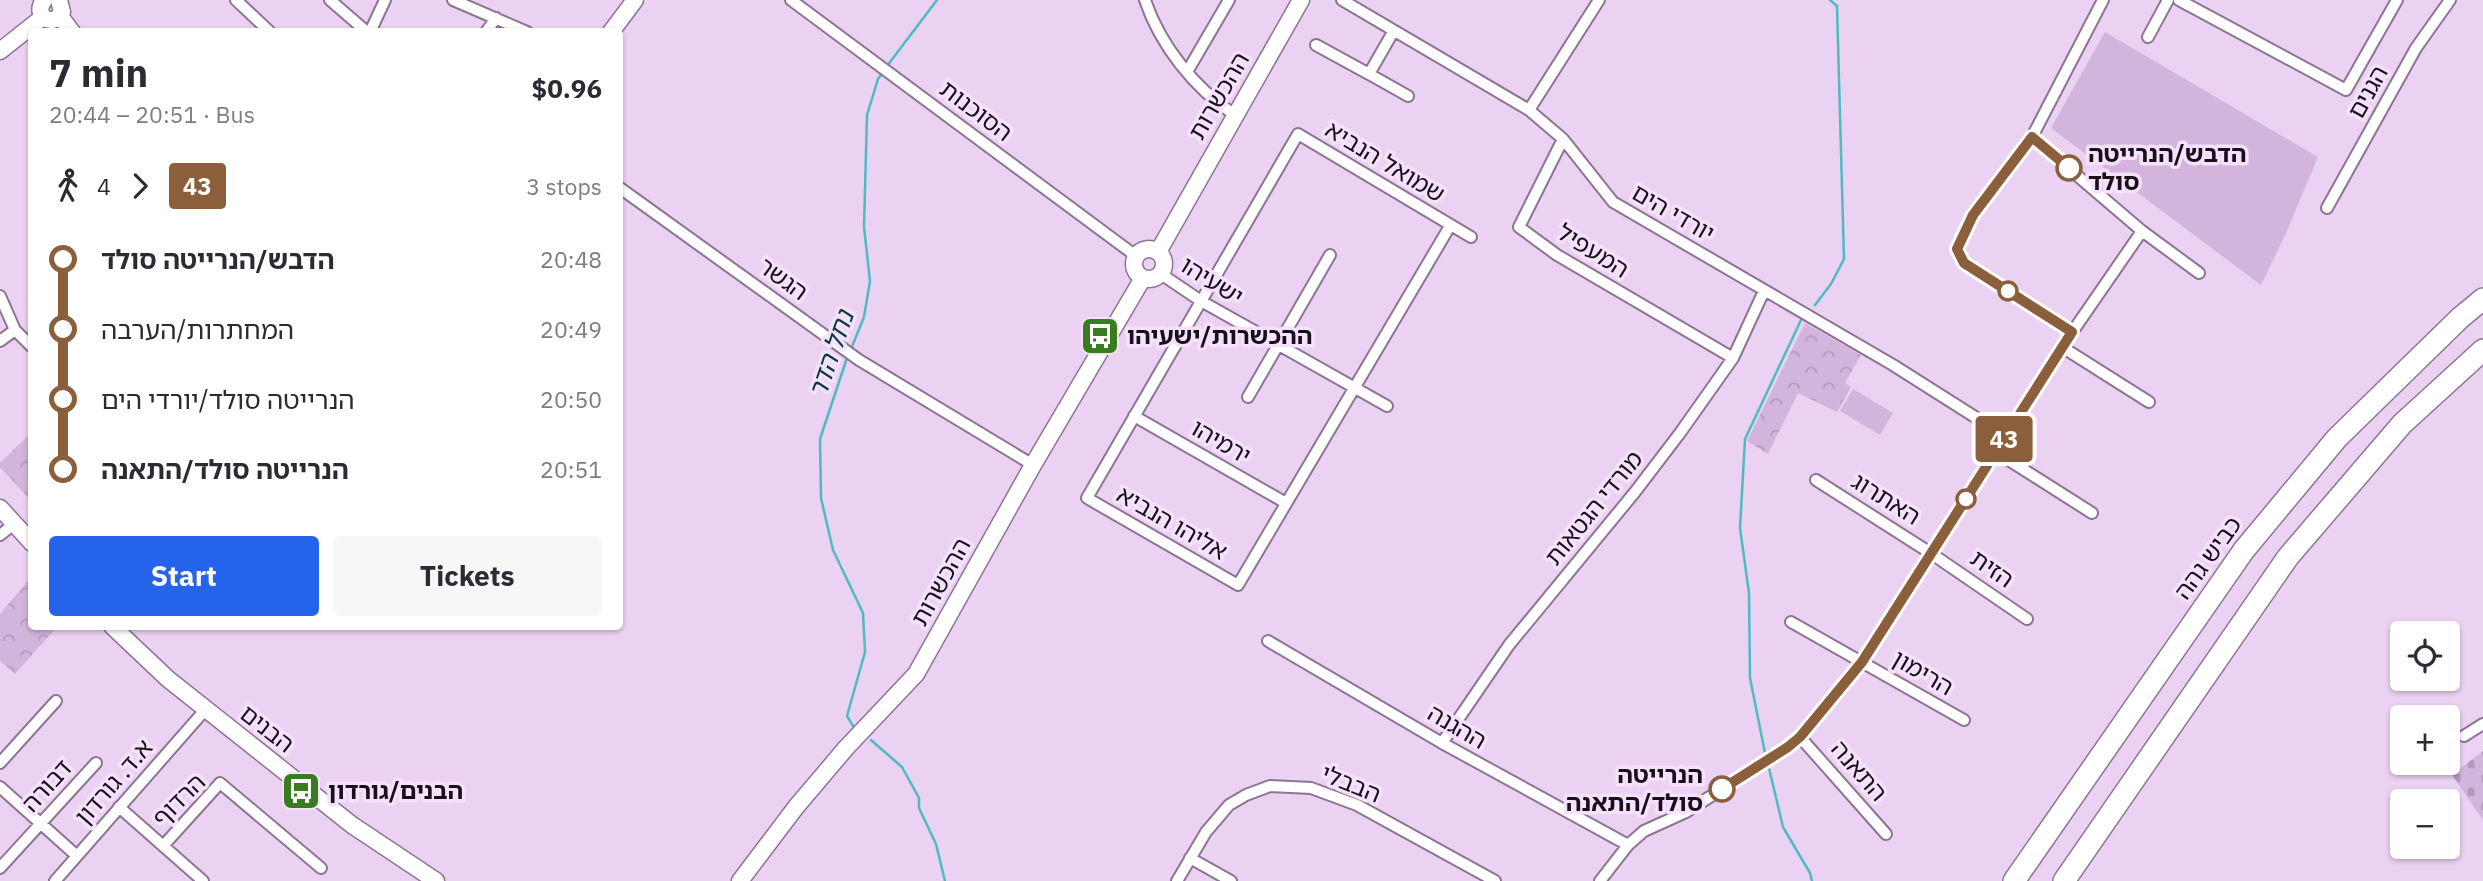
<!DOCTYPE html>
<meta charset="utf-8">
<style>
:root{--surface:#fff;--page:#f7f7f7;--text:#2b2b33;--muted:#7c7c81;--accent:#2563eb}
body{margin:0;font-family:"IBM Plex Sans","Noto Sans Hebrew",sans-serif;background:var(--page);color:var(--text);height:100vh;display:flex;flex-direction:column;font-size:26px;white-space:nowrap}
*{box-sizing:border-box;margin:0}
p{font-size:23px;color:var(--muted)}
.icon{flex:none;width:38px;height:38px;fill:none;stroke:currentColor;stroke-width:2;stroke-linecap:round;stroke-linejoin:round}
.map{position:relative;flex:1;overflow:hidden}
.panel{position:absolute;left:28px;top:28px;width:595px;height:602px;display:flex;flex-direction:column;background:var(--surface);border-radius:7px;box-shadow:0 2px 5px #0004}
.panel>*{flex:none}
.badge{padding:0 14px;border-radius:5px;font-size:24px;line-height:46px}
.fabs{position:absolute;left:2390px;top:621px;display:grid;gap:14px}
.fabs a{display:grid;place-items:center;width:70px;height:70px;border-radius:7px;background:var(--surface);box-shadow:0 2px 5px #0004;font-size:35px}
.map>.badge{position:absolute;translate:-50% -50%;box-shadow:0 0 0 4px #fff}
.legs{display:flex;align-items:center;gap:10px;height:77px;padding:0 21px;font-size:23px}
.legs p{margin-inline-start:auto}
.head{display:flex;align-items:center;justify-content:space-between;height:119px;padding:0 21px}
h1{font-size:38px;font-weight:700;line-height:52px}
.cta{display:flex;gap:14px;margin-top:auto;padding:14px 21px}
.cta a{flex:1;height:80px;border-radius:7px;background:var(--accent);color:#fff;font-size:28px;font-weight:700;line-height:80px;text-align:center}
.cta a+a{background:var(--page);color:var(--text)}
ul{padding:0 21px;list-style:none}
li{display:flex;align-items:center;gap:24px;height:70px;font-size:26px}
li i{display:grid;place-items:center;width:10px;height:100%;margin:0 9px;background:currentColor}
li i::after{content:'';width:18px;height:18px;margin:-9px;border:5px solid;border-radius:50%;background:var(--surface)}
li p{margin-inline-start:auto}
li:first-child i{background:linear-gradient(#0000 50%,currentColor 0)}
li:last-child i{background:linear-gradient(currentColor 50%,#0000 0)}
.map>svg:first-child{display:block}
.grass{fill:#d3b4dc}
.cemetery{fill:url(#cemetery-stones)}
.park{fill:url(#park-crowns)}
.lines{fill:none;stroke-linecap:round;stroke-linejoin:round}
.stream{stroke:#4cbcc0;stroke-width:2.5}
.street-casing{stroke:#8c7592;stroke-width:14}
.secondary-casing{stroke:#8c7592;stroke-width:19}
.highway-casing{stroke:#8c7592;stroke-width:24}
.street{stroke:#fff;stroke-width:10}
.secondary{stroke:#fff;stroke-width:16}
.highway{stroke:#fff;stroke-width:21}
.line-1-casing{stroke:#fff;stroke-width:16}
.line-1{stroke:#8b5e3c;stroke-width:10}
.stop-1-dot{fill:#fff;stroke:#8b5e3c;stroke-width:3.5}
.labels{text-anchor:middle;stroke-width:7;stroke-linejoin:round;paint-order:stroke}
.street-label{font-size:24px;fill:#180f1b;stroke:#f5e1fb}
.stop-label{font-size:24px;font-weight:bold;fill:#180f1b;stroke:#f5e1fb;text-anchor:start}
.poi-label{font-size:24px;font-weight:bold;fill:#180f1b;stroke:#f5e1fb;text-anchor:start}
.water-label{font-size:26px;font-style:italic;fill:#053b3d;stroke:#f5e1fb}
</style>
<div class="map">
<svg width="2483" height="881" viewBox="0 0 2483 881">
<defs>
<pattern id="cemetery-stones" width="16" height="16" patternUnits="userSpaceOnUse" patternTransform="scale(1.75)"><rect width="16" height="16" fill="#d3b4dc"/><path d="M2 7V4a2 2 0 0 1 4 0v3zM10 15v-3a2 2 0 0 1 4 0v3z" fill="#b49abc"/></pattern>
<pattern id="park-crowns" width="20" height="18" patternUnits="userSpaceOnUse" patternTransform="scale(1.75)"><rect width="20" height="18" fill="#d3b4dc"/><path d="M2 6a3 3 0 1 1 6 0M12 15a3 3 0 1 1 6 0" fill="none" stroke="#b49abc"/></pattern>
</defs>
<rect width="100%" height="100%" fill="#ebd2f2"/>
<path class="grass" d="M 2105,32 L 2318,157 L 2286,233 L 2261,285 L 2051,128 Z
M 1853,389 L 1893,413 L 1880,435 L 1840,411 Z"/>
<path class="cemetery" d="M 2483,751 L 2483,820 L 2452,775 Z"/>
<path class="park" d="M 1805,323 L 1861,355 L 1845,383 L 1851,387 L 1837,412 L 1798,393 L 1768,454 L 1747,441 Z
M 31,433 L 31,501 L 0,467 L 0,463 Z
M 31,577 L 32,626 L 57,627 L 15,674 L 0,661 L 0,614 Z"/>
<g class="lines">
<path class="stream" d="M 887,66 L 937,0
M 1815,305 L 1831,284 L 1844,259 L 1837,6 L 1830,0
M 851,349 L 864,317 L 870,281 L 864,227 L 867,115 L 878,79 L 883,72
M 848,355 L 820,439 L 821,498 L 833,550 L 863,613 L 865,652 L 847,716 L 853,726
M 871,740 L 902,767 L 919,798 L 919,808 L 936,844 L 945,881
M 1766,758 L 1750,678 L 1749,593 L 1740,528 L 1745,439 L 1801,320
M 1768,764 L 1783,827 L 1810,873 L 1812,881"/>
<defs>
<path id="street" d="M 236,0 L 270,32
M 330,0 L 367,32
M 453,0 L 527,32
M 791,0 L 1136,256
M 1145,0 C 1160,45 1195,89 1235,115
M 1342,0 L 1529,110 L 1563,139 L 1613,202 L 1893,365 L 2005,436
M 2179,0 L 2346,90 L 2397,0
M 370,32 L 385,0
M 486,32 L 496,18
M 2148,37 L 2168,0
M 1316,45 L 1369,74 L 1393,32
M 1187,72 L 1229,0
M 1369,74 L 1408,96
M 1529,110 L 1599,0
M 2032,137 L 2142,231 L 2199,273
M 1563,139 L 1519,227 L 1557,255 L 1733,358
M 620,188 L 859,360 L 1033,465
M 2327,208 L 2416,48 L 2450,0
M 1450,226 L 1238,585 L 1087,498 L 1298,134 L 1471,237
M 1161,274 L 1201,301 L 1387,406
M 0,296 L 15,330 L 32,347
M 2072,332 L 1964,263 L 1957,249 L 1973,215 L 2032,137 L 2103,0
M 0,341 L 15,330
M 2062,347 L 2149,402
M 1248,397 L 1330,255
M 1134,416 L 1286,503
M 1996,452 L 2092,513
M 1816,480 L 1932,554 L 2027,619
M 0,535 L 14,524
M 1791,622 L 1964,720
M 1268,641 L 1442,743 L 1628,845
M 2464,736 L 2483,724
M 1800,737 L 1886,834
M 1442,743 L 1509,645 L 1635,492 L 1680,433 L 1733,358 L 1764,291
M 0,763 L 56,701
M 0,787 L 77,856
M 119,807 L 203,881
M 163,846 L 220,783 L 321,868
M 1190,858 L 1231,881
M 0,868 L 96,763
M 55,881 L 205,710
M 1177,881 L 1206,832 L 1229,805 L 1246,795 L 1270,786 L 1311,788 L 1357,805 L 1495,881
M 1600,881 L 1628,845 L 1644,831 L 1686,812 L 1788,747 L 1800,737 L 1862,662 L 2062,347 L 2142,231"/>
<path id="secondary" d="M 44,0 C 32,16 53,29 62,12 L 59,0
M 60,16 L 72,32
M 611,32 L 635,0
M 0,51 L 43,17
M1134 264a15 15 0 1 1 30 0a15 15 0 1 1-30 0Z
M 1158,252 L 1301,0
M 0,508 L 32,543
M 112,626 L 168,679 L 352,825 L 436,881
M 740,881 L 796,807 L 846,748 L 916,674 L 1033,465 L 1143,278"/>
<path id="highway" d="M 2014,881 L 2244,550 L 2337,438 L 2460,318 L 2483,299
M 2064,881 L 2288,557 L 2402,424 L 2483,350"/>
</defs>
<use href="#street" class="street-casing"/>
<use href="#secondary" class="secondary-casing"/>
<use href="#highway" class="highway-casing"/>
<use href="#street" class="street"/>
<use href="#secondary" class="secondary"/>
<use href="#highway" class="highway"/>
</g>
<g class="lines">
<defs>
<path id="line-1" d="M 1722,789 L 1788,747 L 1800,737 L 1862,662 L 2072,332 L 1964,263 L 1957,249 L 1973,215 L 2032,137 L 2069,168"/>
</defs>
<use href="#line-1" class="line-1-casing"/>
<use href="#line-1" class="line-1"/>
</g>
<defs>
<symbol id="bus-square" viewBox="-11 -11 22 22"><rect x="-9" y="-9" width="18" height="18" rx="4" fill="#377c1e" stroke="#f5e1fb"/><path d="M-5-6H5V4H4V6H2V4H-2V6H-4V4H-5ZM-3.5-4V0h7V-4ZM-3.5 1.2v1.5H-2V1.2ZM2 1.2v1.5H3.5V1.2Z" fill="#fff"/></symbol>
</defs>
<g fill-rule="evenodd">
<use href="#bus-square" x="1078" y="314" width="44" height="44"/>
<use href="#bus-square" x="279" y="769" width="44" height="44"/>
</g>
<g class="stop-1-dot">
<circle cx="2069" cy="168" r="12"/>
<circle cx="2008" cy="291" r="9"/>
<circle cx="1966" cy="499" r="9"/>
<circle cx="1722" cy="789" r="12"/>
</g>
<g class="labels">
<g class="street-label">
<text transform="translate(2368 92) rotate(-61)" y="8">הגנים</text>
<text transform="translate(1219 96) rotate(-60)" y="8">ההכשרות</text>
<text transform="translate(976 111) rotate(37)" y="8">הסוכנות</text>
<text transform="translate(1385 162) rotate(31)" y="8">שמואל הנביא</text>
<text transform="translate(1673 213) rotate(30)" y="8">יורדי הים</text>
<text transform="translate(1593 251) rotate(32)" y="8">המעפיל</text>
<text transform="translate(783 279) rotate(36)" y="8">הגשר</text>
<text transform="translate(1212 281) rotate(32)" y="8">ישעיהו</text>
<text transform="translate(1221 442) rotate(30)" y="8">ירמיהו</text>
<text transform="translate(1886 499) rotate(32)" y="8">האתרוג</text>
<text transform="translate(1594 508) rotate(-51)" y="8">מורדי הגטאות</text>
<text transform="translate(1172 523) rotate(30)" y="8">אליהו הנביא</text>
<text transform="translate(2208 558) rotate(-54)" y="8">כביש גהה</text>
<text transform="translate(1992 569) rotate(35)" y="8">הזית</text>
<text transform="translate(941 582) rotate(-61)" y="8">ההכשרות</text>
<text transform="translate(1923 673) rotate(30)" y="8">הרימון</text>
<text transform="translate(1457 727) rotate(30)" y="8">ההגנה</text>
<text transform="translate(267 729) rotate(38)" y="8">הבנים</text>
<text transform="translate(1859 771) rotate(49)" y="8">התאנה</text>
<text transform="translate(114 782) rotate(-49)" y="8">א.ד. גורדון</text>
<text transform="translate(1351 784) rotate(22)" y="8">הבבלי</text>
<text transform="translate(47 786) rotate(-48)" y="8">דבורה</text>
<text transform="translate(179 800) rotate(-45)" y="8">הרדוף</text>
</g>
<g class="stop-label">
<text x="2088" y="162">הדבש/הנרייטה<tspan x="2088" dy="28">סולד</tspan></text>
<text x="1703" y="783" text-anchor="end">הנרייטה<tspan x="1703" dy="28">סולד/התאנה</tspan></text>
</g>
<g class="poi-label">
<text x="1127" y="344">ההכשרות/ישעיהו</text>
<text x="328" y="799">הבנים/גורדון</text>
</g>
<g class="water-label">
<text transform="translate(831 354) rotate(-71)" y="9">נחל הדר</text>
</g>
</g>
</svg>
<div class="fabs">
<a><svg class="icon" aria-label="locate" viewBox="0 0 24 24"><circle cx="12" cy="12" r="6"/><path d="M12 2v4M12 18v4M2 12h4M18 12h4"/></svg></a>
<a>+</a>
<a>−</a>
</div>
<b class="badge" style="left:2004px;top:439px;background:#8b5e3c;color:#fff">43</b>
<section class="panel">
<div class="head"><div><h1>7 min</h1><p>20:44 – 20:51 · Bus</p></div><b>$0.96</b></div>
<div class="legs"><svg class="icon" aria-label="walk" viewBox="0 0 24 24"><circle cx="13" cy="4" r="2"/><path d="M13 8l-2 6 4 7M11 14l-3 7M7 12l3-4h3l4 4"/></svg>4<svg class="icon" aria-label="forward" viewBox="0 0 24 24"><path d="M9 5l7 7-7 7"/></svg><b class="badge" style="background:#8b5e3c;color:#fff">43</b><p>3 stops</p></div>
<ul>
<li><i style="color:#8b5e3c"></i><b>הדבש/הנרייטה סולד</b><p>20:48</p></li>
<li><i style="color:#8b5e3c"></i><span>המחתרות/הערבה</span><p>20:49</p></li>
<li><i style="color:#8b5e3c"></i><span>הנרייטה סולד/יורדי הים</span><p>20:50</p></li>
<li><i style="color:#8b5e3c"></i><b>הנרייטה סולד/התאנה</b><p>20:51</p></li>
</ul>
<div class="cta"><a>Start</a><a>Tickets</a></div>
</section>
</div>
